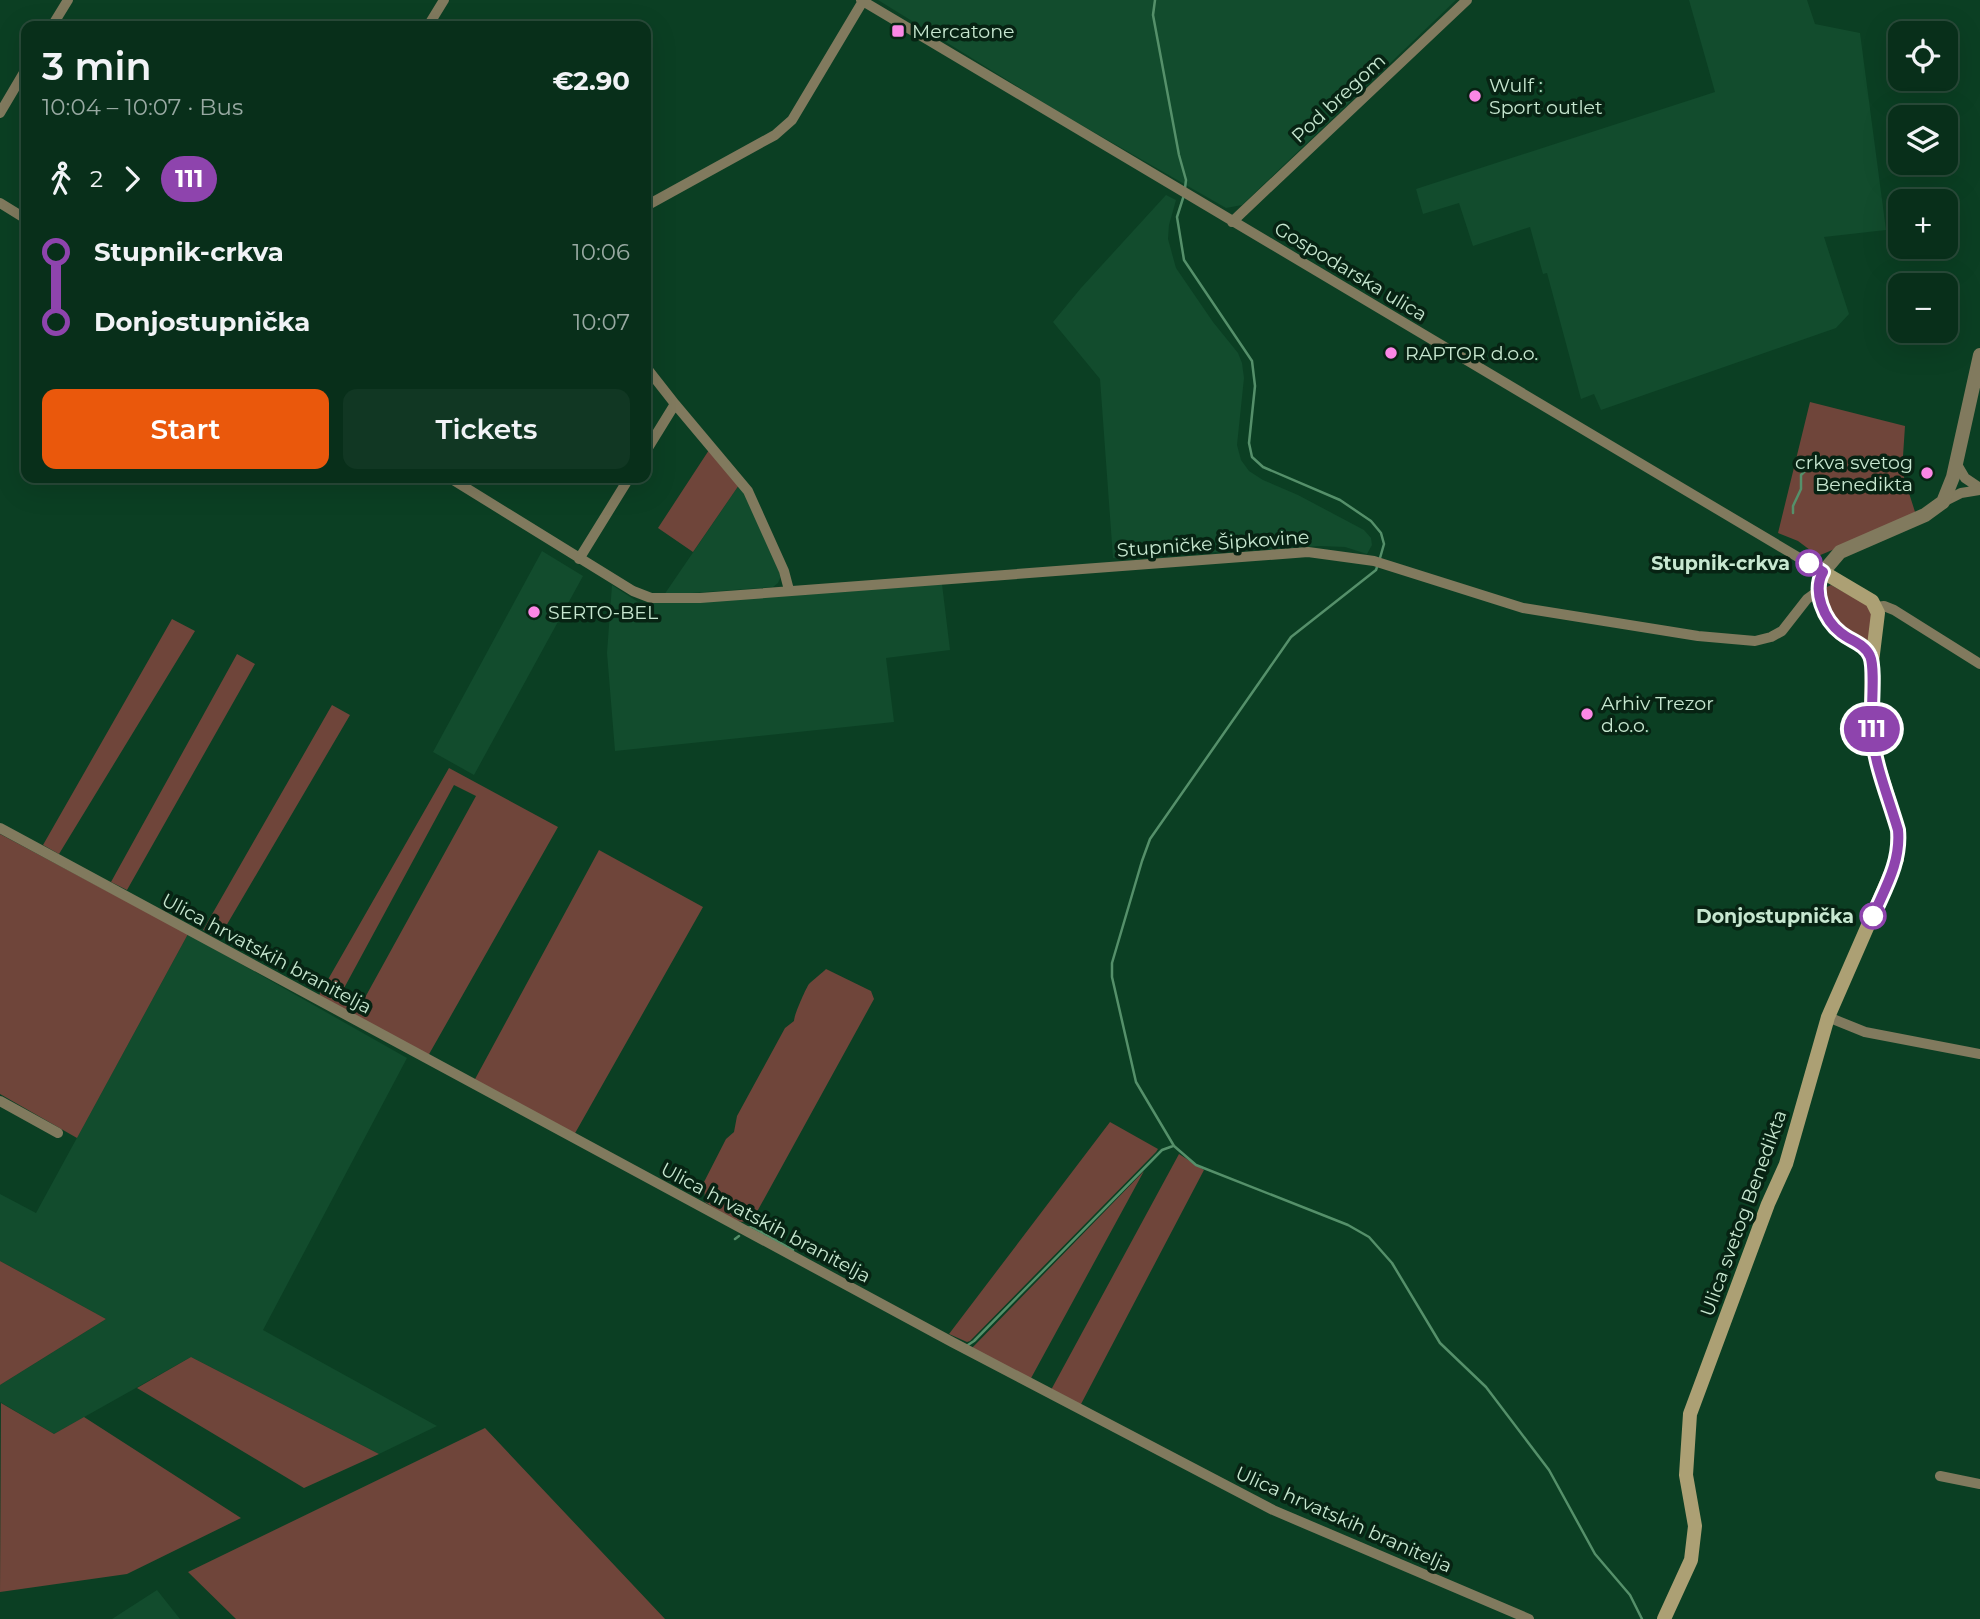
<!DOCTYPE html>
<meta charset="utf-8">
<style>
:root{--surface:#082f1a;--page:#113723;--text:#f1f3f6;--muted:#98a9a2;--line:#294a39;--accent:#ea580c}
body{margin:0;font-family:Montserrat,sans-serif;background:var(--page);color:var(--text);height:100vh;display:flex;flex-direction:column;font-size:26px;white-space:nowrap}
*{box-sizing:border-box;margin:0}
p{font-size:23px;color:var(--muted)}
.icon{flex:none;width:38px;height:38px;fill:none;stroke:currentColor;stroke-width:2;stroke-linecap:round;stroke-linejoin:round}
.map{position:relative;flex:1;overflow:hidden}
.sheet{position:absolute;left:21px;top:21px;width:630px;height:462px;display:flex;flex-direction:column;background:var(--surface);border-radius:14px;box-shadow:0 7px 28px #0002,0 0 0 2px var(--line)}
.sheet>*{flex:none}
.badge{padding:0 14px;border-radius:23px;font-size:24px;line-height:46px}
.buttons{position:absolute;left:1888px;top:21px;display:grid;gap:14px}
.buttons a{display:grid;place-items:center;width:70px;height:70px;border-radius:14px;background:var(--surface);box-shadow:0 7px 28px #0002,0 0 0 2px var(--line);font-size:35px}
.map>.badge{position:absolute;translate:-50% -50%;box-shadow:0 0 0 4px #fff}
.legs{display:flex;align-items:center;gap:10px;height:77px;padding:0 21px;font-size:23px}
.legs p{margin-inline-start:auto}
.headline{display:flex;align-items:center;justify-content:space-between;height:119px;padding:0 21px}
h1{font-size:38px;font-weight:600;line-height:52px}
.cta{display:flex;gap:14px;margin-top:auto;padding:14px 21px}
.cta a{flex:1;height:80px;border-radius:14px;background:var(--accent);color:#fff;font-size:28px;font-weight:600;line-height:80px;text-align:center}
.cta a+a{background:var(--page);color:var(--text)}
ul{padding:0 21px;list-style:none}
li{display:flex;align-items:center;gap:24px;height:70px;font-size:26px}
li i{display:grid;place-items:center;width:10px;height:100%;margin:0 9px;background:currentColor}
li i::after{content:'';width:18px;height:18px;margin:-9px;border:5px solid;border-radius:50%;background:var(--surface)}
li p{margin-inline-start:auto}
li:first-child i{background:linear-gradient(#0000 50%,currentColor 0)}
li:last-child i{background:linear-gradient(currentColor 50%,#0000 0)}
.map>svg:first-child{display:block}
.built{fill:#124c2d}
.green{fill:#6f453a;fill-rule:evenodd}
.lines{fill:none;stroke-linecap:round;stroke-linejoin:round}
.stream{stroke:#55906a;stroke-width:2.5}
.minor{stroke:#817a5e;stroke-width:10}
.tertiary{stroke:#817a5e;stroke-width:14}
.secondary{stroke:#aca074;stroke-width:14}
.line-1-casing{stroke:#fff;stroke-width:16}
.line-1{stroke:#8e44ad;stroke-width:10}
.poi-dot{fill:#fb87e5;stroke:#072313;stroke-width:2.5}
.stop-1-dot{fill:#fff;stroke:#8e44ad;stroke-width:3.5}
.labels{text-anchor:middle;stroke-width:7;stroke-linejoin:round;paint-order:stroke}
.poi-label{font-size:19px;fill:#c7e7d0;stroke:#072313;text-anchor:start}
.street-label{font-size:19px;fill:#c7e7d0;stroke:#072313}
.stop-label{font-size:19px;font-weight:bold;fill:#c7e7d0;stroke:#072313;text-anchor:end}
</style>
<div class="map">
<svg width="1980" height="1619" viewBox="0 0 1980 1619">
<rect width="100%" height="100%" fill="#0b3f23"/>
<path class="built" d="M 878,0 L 1456,0 L 1242,205 L 1226,208 L 1057,111 Z
M 1689,0 L 1807,0 L 1815,24 L 1860,33 L 1886,230 L 1824,237 L 1849,314 L 1836,328 L 1601,410 L 1594,394 L 1581,399 L 1547,273 L 1543,274 L 1530,227 L 1473,246 L 1459,203 L 1423,214 L 1416,189 L 1715,92 Z
M 1166,195 L 1176,200 L 1169,225 L 1168,239 L 1176,268 L 1213,322 L 1238,353 L 1242,363 L 1244,378 L 1237,445 L 1241,460 L 1249,471 L 1263,480 L 1298,495 L 1364,530 L 1371,538 L 1372,545 L 1367,554 L 1345,547 L 1320,546 L 1113,558 L 1100,379 L 1053,322 L 1081,288 Z
M 739,485 L 752,505 L 781,576 L 778,583 L 773,587 L 664,595 Z
M 542,551 L 583,576 L 474,775 L 433,752 Z
M 942,584 L 950,650 L 886,658 L 894,722 L 615,751 L 607,653 L 612,585 L 638,602 L 684,603 Z
M 188,934 L 407,1058 L 263,1330 L 437,1426 L 379,1454 L 191,1357 L 54,1434 L 0,1402 L 0,1385 L 106,1319 L 0,1261 L 0,1194 L 36,1213 Z
M 157,1590 L 180,1619 L 112,1619 Z"/>
<path class="green" d="M 1810,402 L 1905,426 L 1902,471 L 1916,515 L 1818,556 L 1798,541 L 1778,533 Z
M 709,450 L 739,485 L 693,552 L 658,528 Z
M 1831,585 L 1869,606 L 1873,613 L 1870,640 L 1866,642 L 1861,640 C 1839,624 1827,617 1825,588 Z
M 172,619 L 195,631 L 59,854 L 43,845 Z
M 237,654 L 255,664 L 127,890 L 111,882 Z
M 332,705 L 350,715 L 219,938 L 203,930 Z
M 449,768 L 558,827 L 428,1056 L 318,997 ZM 454,785 L 476,796 L 362,1003 L 343,990 Z
M 0,834 L 188,934 L 77,1138 L 0,1094 Z
M 599,850 L 703,907 L 574,1135 L 474,1081 Z
M 826,969 L 871,991 L 874,999 L 753,1219 C 738,1229 718,1210 705,1202 L 704,1182 L 726,1139 L 734,1132 L 737,1116 L 785,1028 L 794,1021 C 794,1015 806,988 809,984 C 812,981 823,972 826,969 Z
M 1110,1122 L 1158,1149 L 1156,1152 L 970,1341 L 967,1342 L 949,1334 Z
M 1179,1154 L 1204,1170 L 1080,1406 L 1051,1390 Z
M 1144,1171 L 1030,1380 L 971,1349 Z
M 0,1261 L 106,1319 L 0,1385 Z
M 191,1357 L 379,1454 L 304,1488 L 137,1388 Z
M 1,1403 L 54,1434 L 84,1417 L 241,1518 L 127,1574 L 0,1592 Z
M 485,1428 L 665,1619 L 236,1619 L 188,1572 Z"/>
<g class="lines">
<path class="stream" d="M 1155,0 L 1153,15 L 1179,155 L 1186,180 L 1185,188
M 1184,195 L 1177,217 L 1184,260 L 1252,361 L 1255,386 L 1249,443 L 1252,457 L 1263,467 L 1340,500 L 1371,521 L 1381,533 L 1384,544 L 1380,558
M 1793,513 L 1793,506 L 1801,489 L 1801,475 L 1807,469 L 1809,463
M 1378,564 L 1376,570 L 1291,637 L 1150,839 L 1142,861 L 1112,963 L 1112,977 L 1136,1082 L 1174,1146 L 1196,1165 L 1348,1225 L 1369,1237 L 1392,1263 L 1440,1343 L 1486,1387 L 1549,1470 L 1595,1554 L 1630,1595 L 1642,1619
M 747,1228 L 752,1227 L 793,1250
M 735,1239 L 739,1236
M 968,1345 L 974,1341 L 1162,1150 L 1173,1146"/>
<path class="minor" d="M 861,0 L 1823,572
M 52,26 L 68,0
M 428,26 L 444,0
M 0,113 L 26,69
M 0,203 L 26,219
M 646,206 L 775,135 L 792,120 L 863,1
M 1232,222 L 1467,0
M 646,367 L 675,404
M 646,451 L 675,404 L 748,491 L 784,571 L 789,590
M 1955,461 L 1965,478 L 1980,488
M 450,478 L 633,591 L 651,598 L 700,598 L 1308,552 L 1374,561 L 1523,608 L 1698,636 L 1755,641 L 1771,637 L 1782,631 L 1807,599 L 1818,591
M 1943,502 L 1961,493 L 1980,490
M 579,559 L 629,478
M 1876,607 L 1884,606 L 1894,610 L 1980,664
M 0,828 L 952,1342 L 1273,1510 L 1529,1619
M 1828,1017 L 1865,1032 L 1980,1054
M 0,1101 L 58,1133
M 1940,1476 L 1980,1484"/>
<path class="tertiary" d="M 1823,572 L 1840,552 L 1925,515 L 1943,502 L 1953,477 L 1980,355"/>
<path class="secondary" d="M 1664,1619 L 1691,1560 L 1695,1526 L 1686,1475 L 1690,1414 L 1768,1204 L 1786,1164 L 1828,1017 L 1897,859 L 1898,829 L 1877,761 L 1871,718 L 1872,662 L 1878,613 L 1872,601 L 1823,572 C 1812,591 1824,619 1840,633 C 1853,643 1867,644 1872,662"/>
</g>
<g class="lines">
<defs>
<path id="line-1" d="M 1809,563 L 1823,572 C 1812,591 1824,620 1841,633 C 1851,641 1865,644 1870,656 C 1876,669 1870,717 1872,736 C 1876,768 1889,799 1898,830 C 1901,862 1885,888 1873,916"/>
</defs>
<use href="#line-1" class="line-1-casing"/>
<use href="#line-1" class="line-1"/>
</g>
<g class="poi-dot">
<rect x="891" y="24" width="14" height="14" rx="3.5"/>
<circle cx="1475" cy="96" r="7"/>
<circle cx="1391" cy="353" r="7"/>
<circle cx="1927" cy="473" r="7"/>
<circle cx="534" cy="612" r="7"/>
<circle cx="1587" cy="714" r="7"/>
</g>
<g class="stop-1-dot">
<circle cx="1809" cy="563" r="12"/>
<circle cx="1873" cy="916" r="12"/>
</g>
<g class="labels">
<g class="poi-label">
<text x="912" y="38">Mercatone</text>
<text x="1489" y="92">Wulf :<tspan x="1489" dy="22">Sport outlet</tspan></text>
<text x="1405" y="360">RAPTOR d.o.o.</text>
<text x="1913" y="469" text-anchor="end">crkva svetog<tspan x="1913" dy="22">Benedikta</tspan></text>
<text x="548" y="619">SERTO-BEL</text>
<text x="1601" y="710">Arhiv Trezor<tspan x="1601" dy="22">d.o.o.</tspan></text>
</g>
<g class="street-label">
<text transform="translate(1338 98) rotate(-43)" y="7">Pod bregom</text>
<text transform="translate(1351 271) rotate(31)" y="7">Gospodarska ulica</text>
<text transform="translate(1213 543) rotate(-4)" y="7">Stupničke Šipkovine</text>
<text transform="translate(267 953) rotate(28)" y="7">Ulica hrvatskih branitelja</text>
<text transform="translate(1743 1213) rotate(-70)" y="7">Ulica svetog Benedikta</text>
<text transform="translate(766 1222) rotate(28)" y="7">Ulica hrvatskih branitelja</text>
<text transform="translate(1344 1519) rotate(24)" y="7">Ulica hrvatskih branitelja</text>
</g>
<g class="stop-label">
<text x="1790" y="570">Stupnik-crkva</text>
<text x="1854" y="923">Donjostupnička</text>
</g>
</g>
</svg>
<div class="buttons">
<a><svg class="icon" aria-label="locate" viewBox="0 0 24 24"><circle cx="12" cy="12" r="6"/><path d="M12 2v4M12 18v4M2 12h4M18 12h4"/></svg></a>
<a><svg class="icon" aria-label="layers" viewBox="0 0 24 24"><path d="M12 4l9 5-9 5-9-5zM3 14l9 5 9-5"/></svg></a>
<a>+</a>
<a>−</a>
</div>
<b class="badge" style="left:1872px;top:729px;background:#8e44ad;color:#fff">111</b>
<section class="sheet">
<div class="headline"><div><h1>3 min</h1><p>10:04 – 10:07 · Bus</p></div><b>€2.90</b></div>
<div class="legs"><svg class="icon" aria-label="walk" viewBox="0 0 24 24"><circle cx="13" cy="4" r="2"/><path d="M13 8l-2 6 4 7M11 14l-3 7M7 12l3-4h3l4 4"/></svg>2<svg class="icon" aria-label="forward" viewBox="0 0 24 24"><path d="M9 5l7 7-7 7"/></svg><b class="badge" style="background:#8e44ad;color:#fff">111</b></div>
<ul>
<li><i style="color:#8e44ad"></i><b>Stupnik-crkva</b><p>10:06</p></li>
<li><i style="color:#8e44ad"></i><b>Donjostupnička</b><p>10:07</p></li>
</ul>
<div class="cta"><a>Start</a><a>Tickets</a></div>
</section>
</div>
